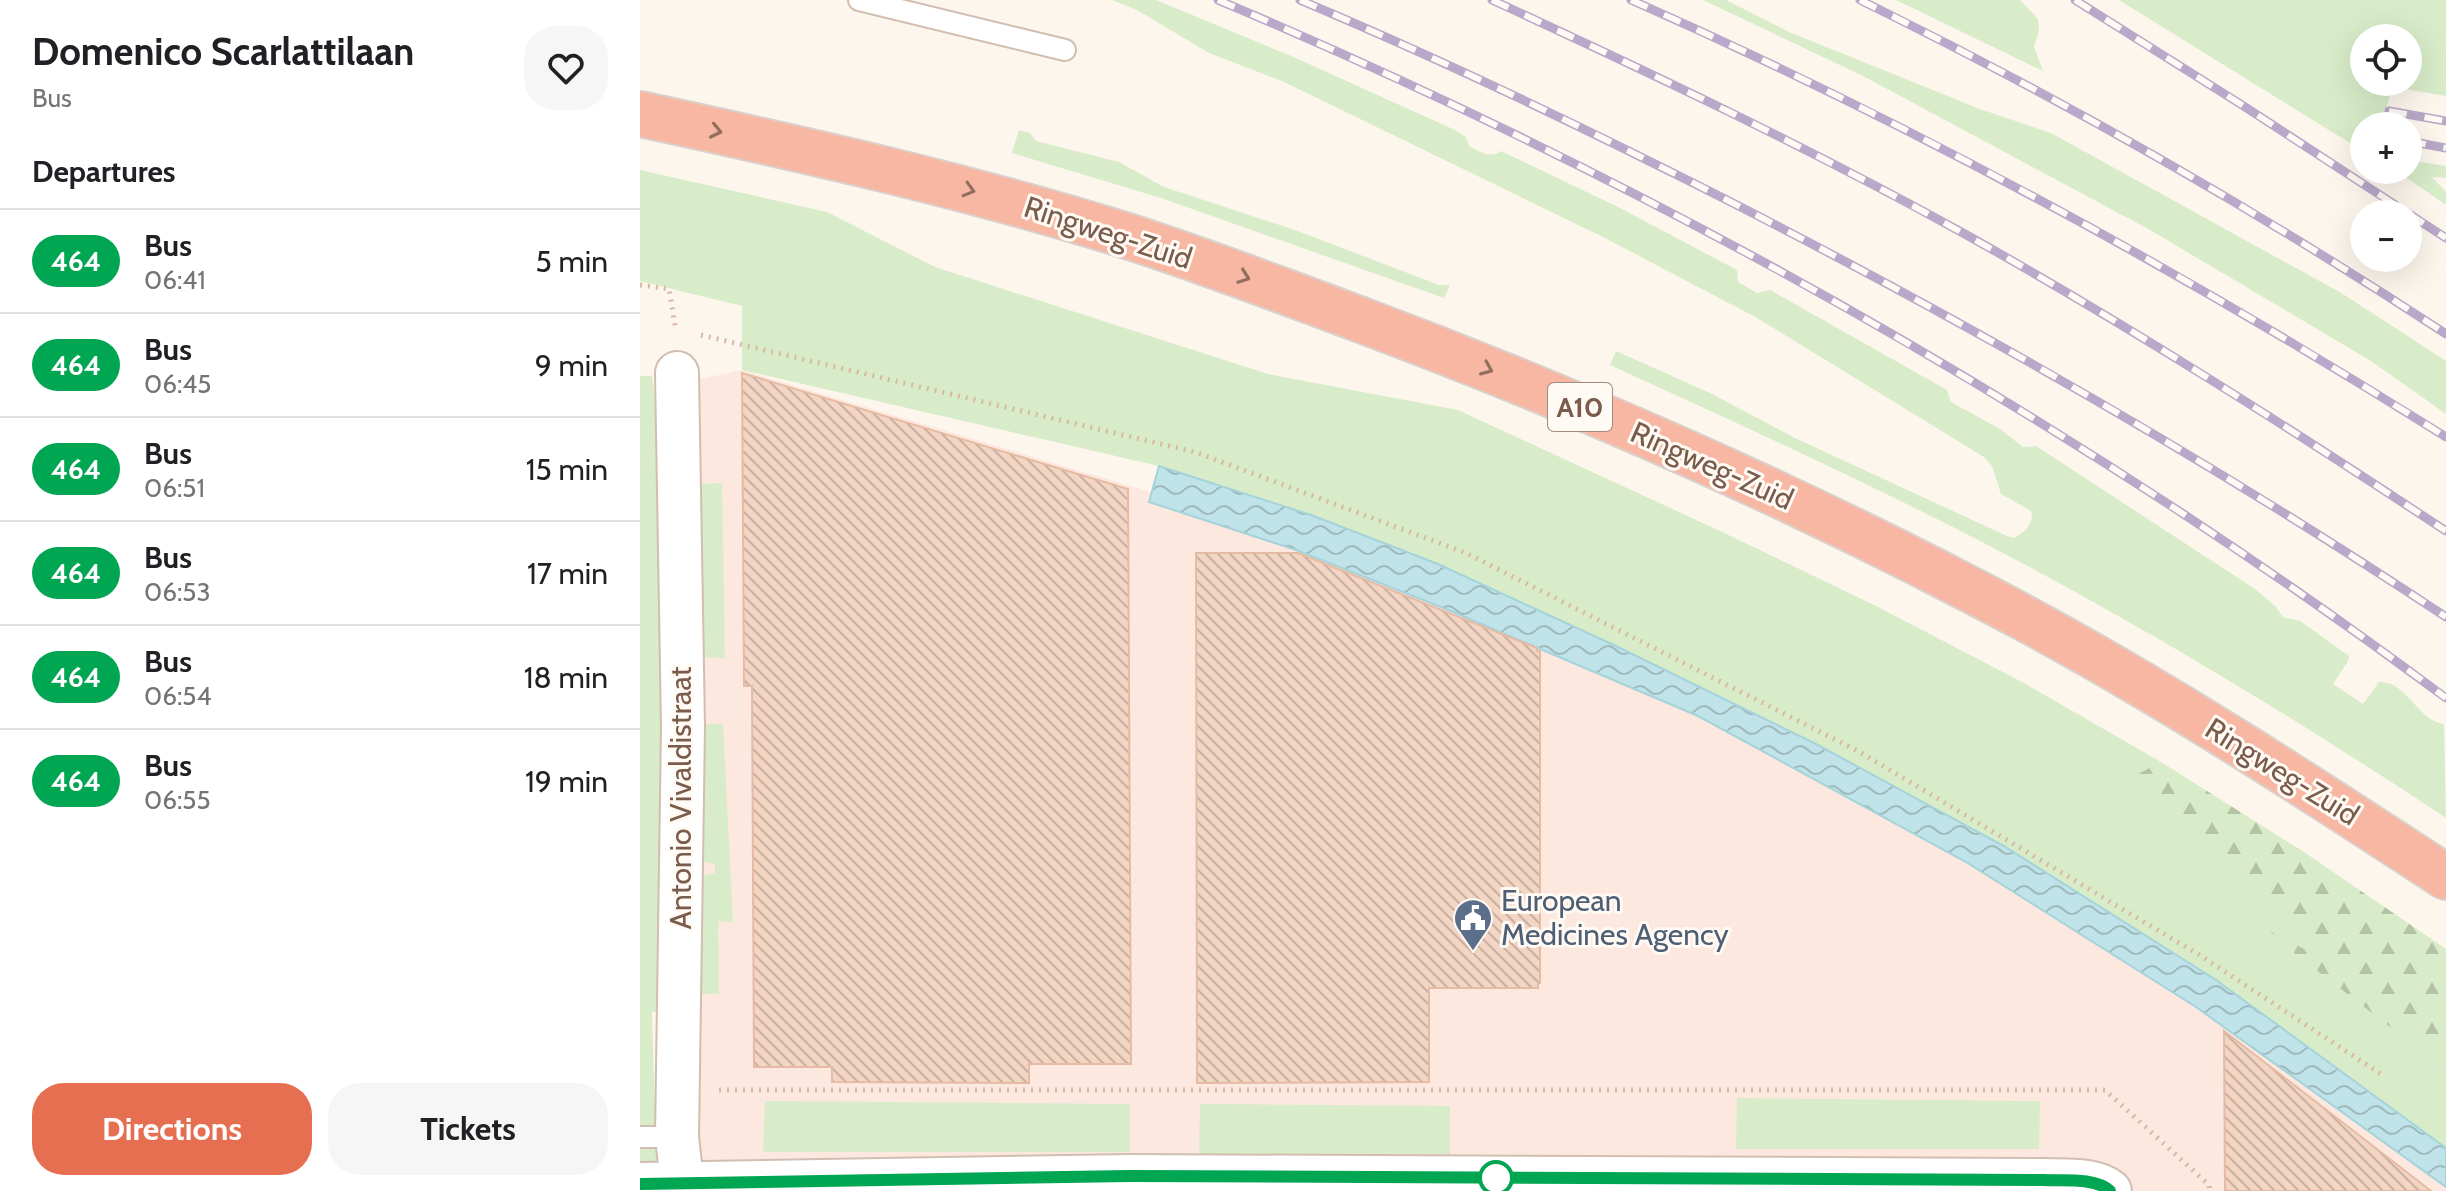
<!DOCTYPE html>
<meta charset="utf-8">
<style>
:root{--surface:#fff;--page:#f6f6f6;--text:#202124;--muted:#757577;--line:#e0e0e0;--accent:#e76f51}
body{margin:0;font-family:Cabin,sans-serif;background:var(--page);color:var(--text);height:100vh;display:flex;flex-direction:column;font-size:30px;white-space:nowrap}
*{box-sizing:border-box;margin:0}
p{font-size:26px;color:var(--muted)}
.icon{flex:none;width:44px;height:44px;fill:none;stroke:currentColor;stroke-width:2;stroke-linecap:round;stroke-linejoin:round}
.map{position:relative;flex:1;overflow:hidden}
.sheet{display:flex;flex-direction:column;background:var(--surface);width:640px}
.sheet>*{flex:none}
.badge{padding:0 16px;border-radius:26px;font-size:28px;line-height:52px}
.tools{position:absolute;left:1710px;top:24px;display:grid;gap:16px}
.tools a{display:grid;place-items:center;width:72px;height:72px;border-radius:50%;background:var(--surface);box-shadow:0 8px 32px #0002;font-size:40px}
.map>.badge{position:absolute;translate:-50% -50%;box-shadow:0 0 0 4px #fff}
h2{padding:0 32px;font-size:30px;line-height:72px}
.round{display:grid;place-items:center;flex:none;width:84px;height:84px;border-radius:32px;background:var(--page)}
.headline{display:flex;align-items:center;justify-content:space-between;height:136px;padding:0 32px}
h1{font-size:38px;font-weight:700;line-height:60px}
.button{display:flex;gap:16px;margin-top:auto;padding:16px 32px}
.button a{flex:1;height:92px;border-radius:32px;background:var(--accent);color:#fff;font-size:32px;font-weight:700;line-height:92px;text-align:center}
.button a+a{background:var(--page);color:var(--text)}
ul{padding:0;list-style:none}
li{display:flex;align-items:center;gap:24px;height:104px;padding:0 32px;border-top:2px solid var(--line)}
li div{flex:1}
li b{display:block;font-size:30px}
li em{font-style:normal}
li .badge{min-width:88px;font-weight:700;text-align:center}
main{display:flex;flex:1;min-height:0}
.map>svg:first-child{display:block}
.commercial{fill:#fde8e0}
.green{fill:#d8ecc9;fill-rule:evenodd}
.forest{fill:url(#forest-firs)}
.water{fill:url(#water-waves);stroke:#a5d3da;stroke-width:2}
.building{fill:url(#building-back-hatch);stroke:#e6bba3;stroke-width:2}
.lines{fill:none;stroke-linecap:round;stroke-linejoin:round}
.lane-casing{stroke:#d1beb0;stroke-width:24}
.street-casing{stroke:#d1beb0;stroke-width:46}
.highway-casing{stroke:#dad1cd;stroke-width:48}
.path{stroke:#d9b8a5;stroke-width:5;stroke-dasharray:2 6;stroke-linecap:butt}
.lane{stroke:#fff;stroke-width:20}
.street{stroke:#fff;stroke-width:42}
.highway{stroke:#f7b7a3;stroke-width:44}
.rail-casing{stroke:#b9a8c9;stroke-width:9}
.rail{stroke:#fffaf3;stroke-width:6;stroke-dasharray:18;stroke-linecap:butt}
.oneway{stroke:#936e5e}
.line-casing{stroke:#fff;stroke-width:18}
.line{stroke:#00a651;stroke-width:12}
.stop-dot{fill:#fff;stroke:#00a651;stroke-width:4}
.labels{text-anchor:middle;stroke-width:6;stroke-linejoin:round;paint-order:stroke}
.shield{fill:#fffaf3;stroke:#a28b7f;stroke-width:2}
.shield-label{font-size:28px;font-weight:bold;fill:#7a5c4d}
.street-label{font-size:30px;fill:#7a5c4d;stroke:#fffaf3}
.service-label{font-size:30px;fill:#4e5e75;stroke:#fffaf3;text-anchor:start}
</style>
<main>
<section class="sheet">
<div class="headline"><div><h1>Domenico Scarlattilaan</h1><p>Bus</p></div><a class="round"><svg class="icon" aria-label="heart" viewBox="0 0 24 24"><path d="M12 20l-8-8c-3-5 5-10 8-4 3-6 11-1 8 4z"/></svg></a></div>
<h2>Departures</h2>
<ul>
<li><span class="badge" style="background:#00a651;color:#fff">464</span><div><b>Bus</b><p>06:41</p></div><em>5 min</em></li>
<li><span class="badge" style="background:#00a651;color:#fff">464</span><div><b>Bus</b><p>06:45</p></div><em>9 min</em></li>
<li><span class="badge" style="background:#00a651;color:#fff">464</span><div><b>Bus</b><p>06:51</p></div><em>15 min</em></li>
<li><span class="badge" style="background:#00a651;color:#fff">464</span><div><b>Bus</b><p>06:53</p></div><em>17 min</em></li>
<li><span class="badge" style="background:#00a651;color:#fff">464</span><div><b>Bus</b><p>06:54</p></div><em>18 min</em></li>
<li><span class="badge" style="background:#00a651;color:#fff">464</span><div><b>Bus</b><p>06:55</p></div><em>19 min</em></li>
</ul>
<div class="button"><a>Directions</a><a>Tickets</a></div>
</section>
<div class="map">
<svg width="1806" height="1191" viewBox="0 0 1806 1191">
<defs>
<pattern id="forest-firs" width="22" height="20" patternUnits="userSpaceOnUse" patternTransform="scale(2)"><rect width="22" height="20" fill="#d8ecc9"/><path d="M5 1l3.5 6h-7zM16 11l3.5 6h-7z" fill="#b4c2a5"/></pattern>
<pattern id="water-waves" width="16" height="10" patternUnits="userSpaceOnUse" patternTransform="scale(2)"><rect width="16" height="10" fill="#bfe3e8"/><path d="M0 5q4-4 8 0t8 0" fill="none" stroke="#a0bbbe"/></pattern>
<pattern id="building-back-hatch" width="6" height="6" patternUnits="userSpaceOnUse" patternTransform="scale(2)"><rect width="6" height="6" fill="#f3d5c3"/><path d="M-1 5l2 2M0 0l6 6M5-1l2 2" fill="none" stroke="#cab0a1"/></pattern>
</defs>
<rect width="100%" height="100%" fill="#fdf6ec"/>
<path class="commercial" d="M 102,370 L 575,511 L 801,593 L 971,678 L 1058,716 L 1559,990 L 1806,1173 L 1806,1191 L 24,1191 L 14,389 Z"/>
<path class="green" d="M 472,0 L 516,0 L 649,55 L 815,130 L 826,137 L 829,146 C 840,152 850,159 861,151 L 978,207 L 1097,270 L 1098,282 L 1117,293 L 1130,290 L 1307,390 L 1311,402 L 1360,429 L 1383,447 L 1396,446 L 1615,589 L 1635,606 L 1643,617 L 1660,621 L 1709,656 L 1708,661 L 1693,684 L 1723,704 L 1739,682 C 1768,681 1777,721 1804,724 L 1806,818 C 1657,719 1502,625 1342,542 C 1220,479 1095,422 970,365 L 976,351 L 1070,393 L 1157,439 L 1367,536 L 1374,538 C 1384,533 1395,523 1391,511 L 1361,494 L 1352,466 L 1344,457 L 1117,318 L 965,238 L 642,81 L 569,53 L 497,10 Z
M 1063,0 L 1086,0 L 1149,32 L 1340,109 L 1411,133 L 1703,294 L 1806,361 L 1806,414 L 1731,361 L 1510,230 L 1223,76 Z
M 1256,0 L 1380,0 L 1398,19 L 1399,31 L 1394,47 L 1403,71 Z
M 1479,0 L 1806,0 L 1806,96 L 1752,87 L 1742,126 L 1724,126 L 1724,156 L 1718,148 ZM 1724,38 L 1768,38 L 1768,82 L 1724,82 Z
M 379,130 L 390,133 L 396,141 L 479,162 L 524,187 L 655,230 L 799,285 L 810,285 L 804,298 L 521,198 L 372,153 Z
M 1768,160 L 1806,166 L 1806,178 L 1792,177 L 1806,192 L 1806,205 L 1755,170 L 1768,170 Z
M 0,170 L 187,212 L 295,267 L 628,374 L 818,410 L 1078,530 L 1236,606 L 1382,682 L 1521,762 L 1486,782 L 1690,963 L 1623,929 L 1806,1070 L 1806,1148 L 1576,980 L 1364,846 L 1174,743 L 978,647 L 798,564 L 671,515 L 519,466 L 102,370 L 102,306 L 0,281 Z
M 0,376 L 12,376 L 14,389 L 20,535 L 22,1011 L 12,1012 L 17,1174 L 0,1173 Z
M 82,483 L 85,658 L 57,657 L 59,484 Z
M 59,724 L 83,724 L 93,922 L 78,921 L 79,994 L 60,994 L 61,876 L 75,873 L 75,864 L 64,862 Z
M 1097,1098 L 1400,1101 L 1399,1149 L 1096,1149 Z
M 125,1101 L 490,1104 L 490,1152 L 123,1152 Z
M 560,1104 L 810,1106 L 810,1154 L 559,1154 Z"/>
<path class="forest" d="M 1521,762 L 1664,852 L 1806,949 L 1806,1070 L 1619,926 L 1686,960 L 1485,781 Z"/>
<path class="water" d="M 519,466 L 671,515 L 798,564 L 978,647 L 1174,743 L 1364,846 L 1576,980 L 1806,1148 L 1806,1187 L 1556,1007 L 1326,862 L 1058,716 L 806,609 L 656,550 L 509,502 Z"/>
<path class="building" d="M 102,373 L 488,489 L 491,1064 L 389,1064 L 389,1083 L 192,1082 L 192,1067 L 114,1067 L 112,686 L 104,686 Z
M 556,553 L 658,553 L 897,648 L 897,651 L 900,651 L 900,983 L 898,983 L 898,988 L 789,988 L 789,1082 L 557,1083 Z
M 1584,1031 L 1715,1132 L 1791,1191 L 1585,1191 Z"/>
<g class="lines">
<defs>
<path id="lane" d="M 219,0 L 425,50
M 0,1137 L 37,1137"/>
<path id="street" d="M 37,373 L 43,727 L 37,1137 L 42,1182
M 0,1184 L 490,1176 L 1404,1180 C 1423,1181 1455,1178 1470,1191"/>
<path id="highway" d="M 0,114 C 162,149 323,185 481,234 C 563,260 643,291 724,321 C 956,408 1183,509 1401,627 C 1540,703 1673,790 1806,877"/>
</defs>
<use href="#lane" class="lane-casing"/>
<use href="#street" class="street-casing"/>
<use href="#highway" class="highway-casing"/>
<path class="path" d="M 0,285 L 29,289 L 36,331
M 61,335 L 555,452 L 826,553 L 1218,751 L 1561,956 L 1744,1076
M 79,1090 L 1465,1090 L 1569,1185 L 1570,1191"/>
<use href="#lane" class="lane"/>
<use href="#street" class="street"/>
<use href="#highway" class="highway"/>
<defs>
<path id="rail" d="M 578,0 C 1013,183 1427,416 1806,698
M 660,0 C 805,61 947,129 1087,200 C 1334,326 1575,464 1806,617
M 852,0 C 1011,73 1169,148 1323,233 C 1488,325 1648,427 1806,531
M 991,0 C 1275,125 1543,272 1806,437
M 1220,0 C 1422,99 1617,210 1806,334
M 1435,0 L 1602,105 L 1806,238
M 1749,111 L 1806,121
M 1768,141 L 1806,148"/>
</defs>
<use href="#rail" class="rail-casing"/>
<use href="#rail" class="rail"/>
</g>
<defs><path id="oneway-chevron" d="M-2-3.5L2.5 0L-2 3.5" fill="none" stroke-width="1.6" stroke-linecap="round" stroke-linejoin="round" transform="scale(2)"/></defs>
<g class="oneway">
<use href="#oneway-chevron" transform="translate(76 131) rotate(12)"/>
<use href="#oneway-chevron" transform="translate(329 190) rotate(16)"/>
<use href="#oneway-chevron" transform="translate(604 277) rotate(20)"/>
<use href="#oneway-chevron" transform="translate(847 369) rotate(23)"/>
</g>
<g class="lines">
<defs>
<path id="line" d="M 0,1184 L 490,1176 L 1404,1180 C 1423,1181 1455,1177 1470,1191"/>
</defs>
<use href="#line" class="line-casing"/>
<use href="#line" class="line"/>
</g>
<defs>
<symbol id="civic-pin" viewBox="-11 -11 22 30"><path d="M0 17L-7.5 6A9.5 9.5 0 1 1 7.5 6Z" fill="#5c6f8a" stroke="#fffaf3"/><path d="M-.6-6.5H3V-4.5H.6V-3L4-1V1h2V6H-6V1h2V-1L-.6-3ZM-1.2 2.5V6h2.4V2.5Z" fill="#fff"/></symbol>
</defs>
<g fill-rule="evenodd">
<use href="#civic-pin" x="811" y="896" width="44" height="60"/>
</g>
<circle class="stop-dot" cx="856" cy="1178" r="16"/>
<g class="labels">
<rect class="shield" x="908" y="383" width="64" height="48" rx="6"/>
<g class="shield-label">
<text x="940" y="417">A10</text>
</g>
<g class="street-label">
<text transform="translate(468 233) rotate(18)" y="10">Ringweg-Zuid</text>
<text transform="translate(1072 466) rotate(24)" y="10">Ringweg-Zuid</text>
<text transform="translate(1642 772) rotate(32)" y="10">Ringweg-Zuid</text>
<text transform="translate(41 798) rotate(-90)" y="10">Antonio Vivaldistraat</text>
</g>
<g class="service-label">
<text x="861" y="911">European<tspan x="861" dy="34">Medicines Agency</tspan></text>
</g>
</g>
</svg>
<div class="tools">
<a><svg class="icon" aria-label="locate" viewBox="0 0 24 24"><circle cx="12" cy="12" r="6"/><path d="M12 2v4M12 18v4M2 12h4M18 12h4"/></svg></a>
<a>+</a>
<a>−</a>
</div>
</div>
</main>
